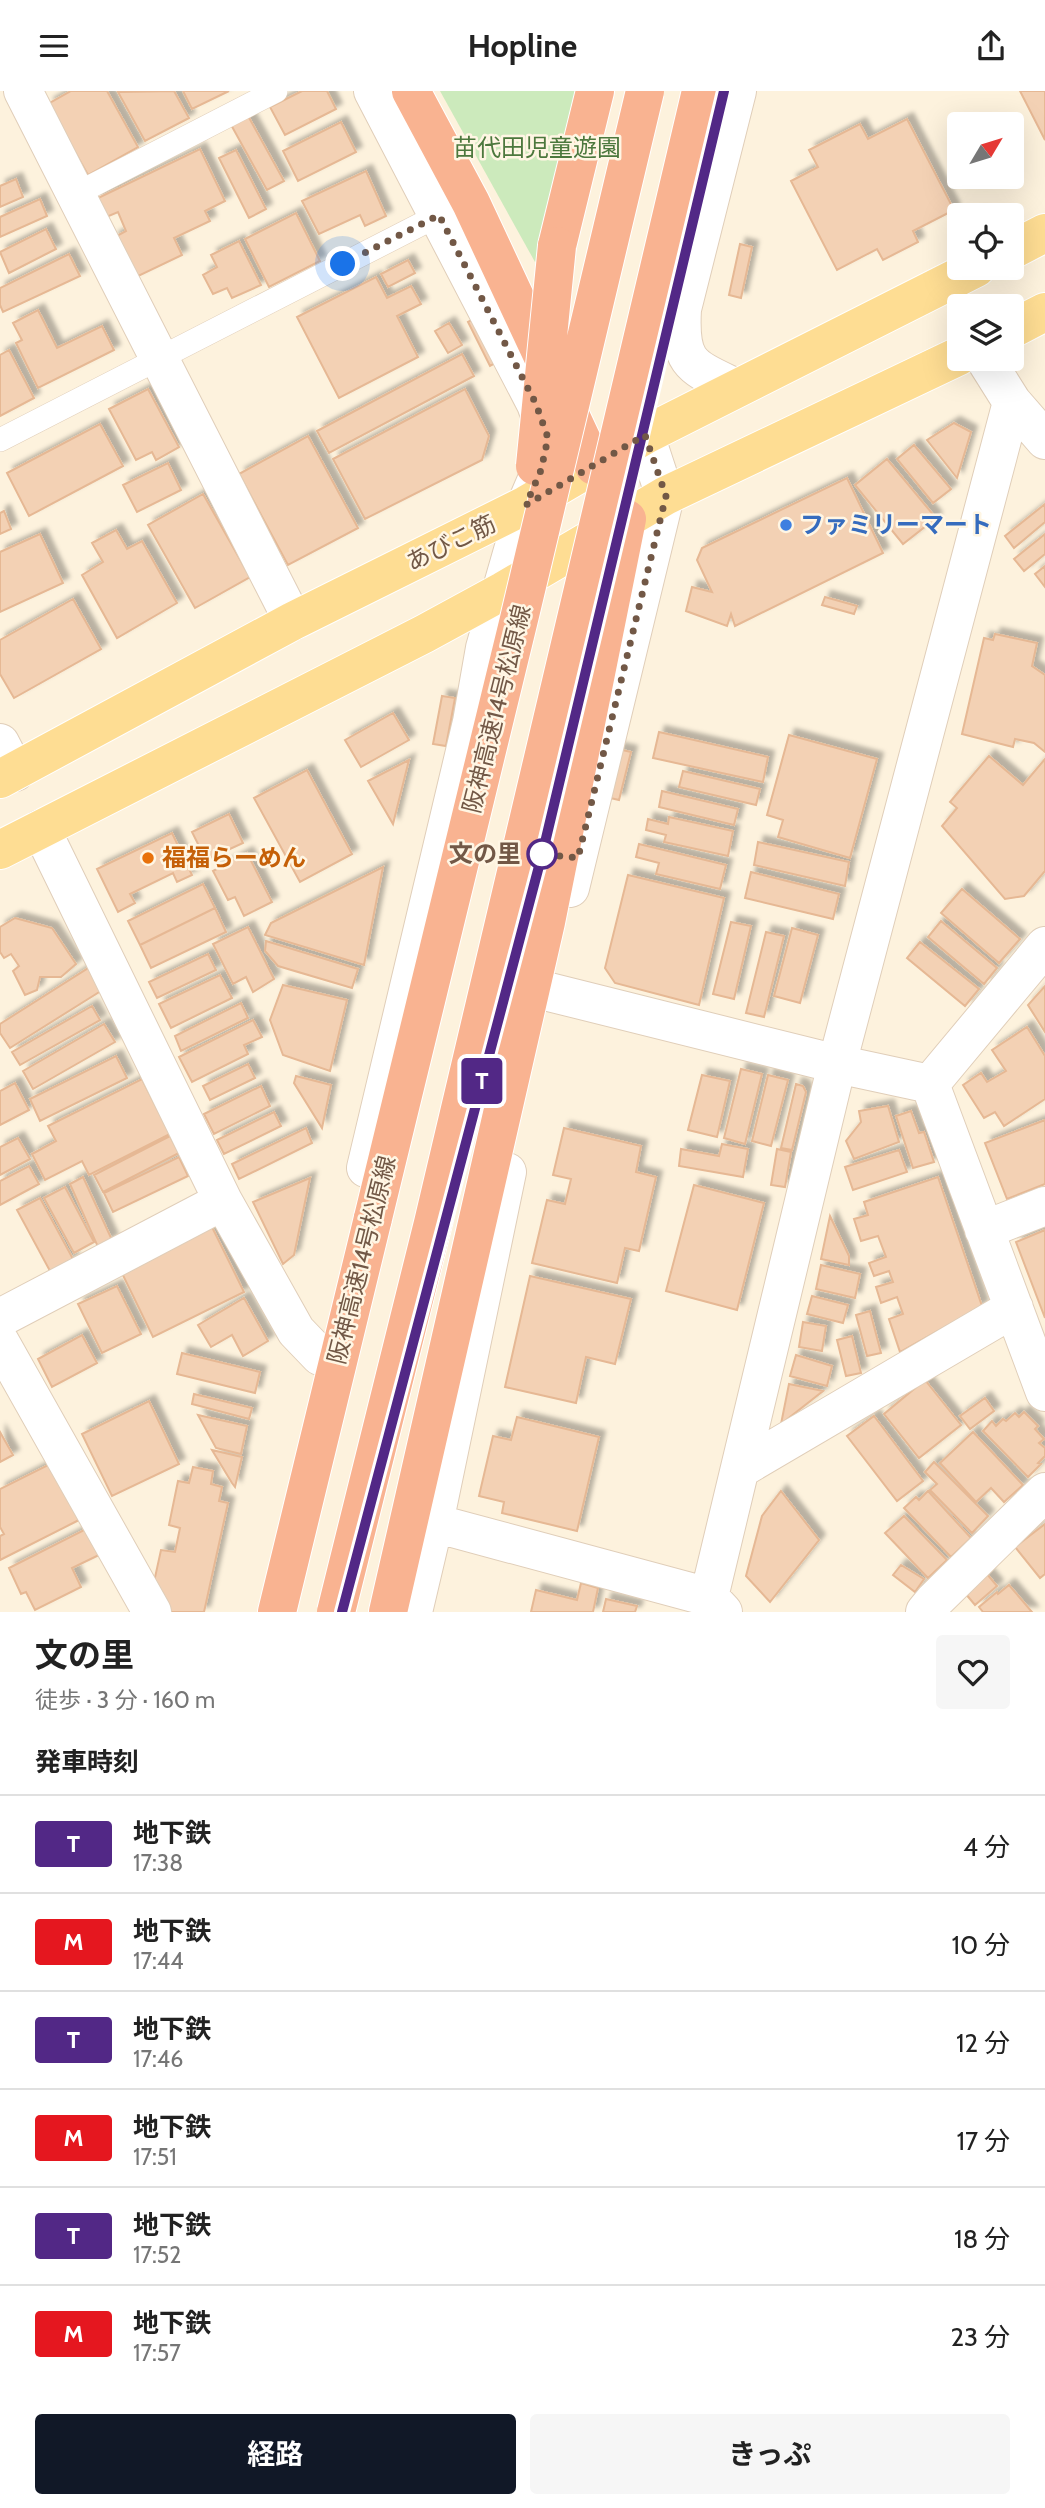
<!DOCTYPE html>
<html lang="ja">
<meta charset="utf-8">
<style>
:root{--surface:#fff;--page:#f6f6f6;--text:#222;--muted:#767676;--line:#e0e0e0;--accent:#111827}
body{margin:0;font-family:Cabin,"Noto Sans JP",sans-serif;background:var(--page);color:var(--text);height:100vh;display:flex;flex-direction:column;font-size:26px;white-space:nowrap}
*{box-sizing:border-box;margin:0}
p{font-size:23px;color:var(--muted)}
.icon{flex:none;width:38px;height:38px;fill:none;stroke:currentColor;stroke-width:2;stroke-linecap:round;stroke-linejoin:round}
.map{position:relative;height:1521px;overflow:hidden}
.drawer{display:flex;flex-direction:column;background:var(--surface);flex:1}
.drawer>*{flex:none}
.badge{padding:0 14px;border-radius:5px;font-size:24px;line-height:46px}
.needle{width:46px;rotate:52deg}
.buttons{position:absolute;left:947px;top:21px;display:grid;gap:14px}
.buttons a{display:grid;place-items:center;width:77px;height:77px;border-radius:7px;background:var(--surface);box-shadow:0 7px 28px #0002;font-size:35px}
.you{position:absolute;width:35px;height:35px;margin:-18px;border:5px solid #fff;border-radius:50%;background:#1a73e8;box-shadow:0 0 0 10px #1a73e833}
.map>.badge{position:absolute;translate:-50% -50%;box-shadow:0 0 0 4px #fff}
h2{padding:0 35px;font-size:26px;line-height:63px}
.round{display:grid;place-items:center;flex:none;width:74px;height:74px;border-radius:7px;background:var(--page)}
.head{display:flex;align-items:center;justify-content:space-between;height:119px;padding:0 35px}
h1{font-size:33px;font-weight:700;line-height:52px}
.primary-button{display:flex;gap:14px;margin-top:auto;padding:14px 35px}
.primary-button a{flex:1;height:80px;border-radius:7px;background:var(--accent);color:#fff;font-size:28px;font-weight:700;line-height:80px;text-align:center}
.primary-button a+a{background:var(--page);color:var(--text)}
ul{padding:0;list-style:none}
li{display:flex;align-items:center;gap:21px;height:98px;padding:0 35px;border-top:2px solid var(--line)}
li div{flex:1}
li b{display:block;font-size:26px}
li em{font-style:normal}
li .badge{min-width:77px;font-weight:700;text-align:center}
header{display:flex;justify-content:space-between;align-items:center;height:91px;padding:0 35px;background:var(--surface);font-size:32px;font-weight:700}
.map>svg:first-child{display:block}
.green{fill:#cceabc}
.building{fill:#f3d1b4;stroke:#e6b894;stroke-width:2;filter:url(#shadow)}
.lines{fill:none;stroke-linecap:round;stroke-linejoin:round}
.service-casing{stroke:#e0ceb9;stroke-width:24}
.minor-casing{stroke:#e0ceb9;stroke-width:40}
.primary-casing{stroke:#fff;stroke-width:40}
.motorway-casing{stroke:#fff;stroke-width:40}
.service{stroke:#fff;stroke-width:23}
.minor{stroke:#fff;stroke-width:38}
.primary{stroke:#fedd93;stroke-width:38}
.motorway{stroke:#f9b391;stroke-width:38}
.motorway-bridge-casing{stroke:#fff;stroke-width:40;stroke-linecap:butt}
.motorway-bridge{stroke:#f9b391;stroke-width:38}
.line-casing{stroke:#fff;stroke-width:16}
.line{stroke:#522886;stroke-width:10}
.walk{stroke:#725846;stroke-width:7;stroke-dasharray:0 12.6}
.shop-dot{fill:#3f7fe0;stroke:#fff6e4;stroke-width:2.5}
.stop-dot{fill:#fff;stroke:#522886;stroke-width:3.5}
.food-dot{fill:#e8710a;stroke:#fff6e4;stroke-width:2.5}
.labels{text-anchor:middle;stroke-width:5;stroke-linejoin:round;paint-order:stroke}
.park-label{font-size:24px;fill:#4c783d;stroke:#fff6e4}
.shop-label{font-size:24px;font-weight:bold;fill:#366cbe;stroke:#fff6e4;text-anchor:start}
.street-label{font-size:24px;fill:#725846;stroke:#fff6e4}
.stop-label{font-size:24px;font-weight:bold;fill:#725846;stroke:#fff6e4;text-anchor:end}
.food-label{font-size:24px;font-weight:bold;fill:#c56008;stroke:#fff6e4;text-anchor:start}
</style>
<header><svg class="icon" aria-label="menu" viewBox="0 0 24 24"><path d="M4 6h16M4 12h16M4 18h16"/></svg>Hopline<svg class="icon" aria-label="share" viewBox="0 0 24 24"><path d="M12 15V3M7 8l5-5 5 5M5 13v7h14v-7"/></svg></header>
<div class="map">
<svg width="1045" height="1521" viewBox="0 0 1045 1521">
<defs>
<filter id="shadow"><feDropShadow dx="6" dy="-6" stdDeviation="2" flood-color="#0004"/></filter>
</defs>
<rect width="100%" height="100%" fill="#fdf2dd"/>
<path class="green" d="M 440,0 L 609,0 L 574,144 L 535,171 Z"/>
<path class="building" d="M 71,0 L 107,0 L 138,56 L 88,84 L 48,13 Z
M 174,0 L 189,27 L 145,50 L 118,1 Z
M 183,0 L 229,0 L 192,18 Z
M 302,0 L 327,0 L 336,18 L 285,44 L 270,16 Z
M 1020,0 L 1045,0 L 1045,49 Z
M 247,23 L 284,90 L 267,99 L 230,32 Z
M 907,28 L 954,119 L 913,140 L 918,151 L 883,169 L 877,158 L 837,179 L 791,90 L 818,76 L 809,59 L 860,33 L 868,48 Z
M 341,31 L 356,61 L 298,90 L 283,60 Z
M 200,58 L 225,110 L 205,120 L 210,130 L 174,147 L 182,164 L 132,188 L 113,147 L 126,140 L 118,121 L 104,127 L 96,108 Z
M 236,59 L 266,118 L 249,127 L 219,67 Z
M 366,80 L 386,125 L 365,135 L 360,124 L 319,143 L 302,110 Z
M 16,88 L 23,106 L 0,116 L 0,95 Z
M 40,108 L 47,125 L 0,146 L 0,126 Z
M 296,122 L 320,170 L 269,196 L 245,148 Z
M 46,138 L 56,158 L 9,182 L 0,161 Z
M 239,150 L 261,194 L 232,207 L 227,197 L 213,203 L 203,184 L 217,176 L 211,164 Z
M 740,153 L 752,156 L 741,207 L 729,204 Z
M 69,163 L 80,185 L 3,221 L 0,214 L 0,197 Z
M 408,169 L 415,182 L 388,196 L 381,183 Z
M 376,186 L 387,207 L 411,195 L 421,213 L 397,225 L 418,266 L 339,307 L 297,226 Z
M 38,219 L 57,257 L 102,235 L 114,259 L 38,297 L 16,252 L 22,249 L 13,232 Z
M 479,225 L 501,269 L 490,275 L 468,231 Z
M 449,232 L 462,254 L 448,262 L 435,240 Z
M 9,259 L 34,307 L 0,325 L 0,264 Z
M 462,263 L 474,285 L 329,362 L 317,340 Z
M 148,298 L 179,356 L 156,369 L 152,361 L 136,369 L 109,318 Z
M 465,298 L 489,345 L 482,369 L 365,428 L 333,368 Z
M 954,332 L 971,341 L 957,387 L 927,349 Z
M 100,333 L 123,375 L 29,425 L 7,382 Z
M 308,345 L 358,437 L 288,474 L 239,383 Z
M 914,354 L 951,398 L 933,412 L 897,368 Z
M 887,368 L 936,427 L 903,453 L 855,394 Z
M 168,372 L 181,399 L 137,421 L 123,394 Z
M 847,387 L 883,462 L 735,535 L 731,523 L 727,535 L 686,520 L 692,496 L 712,501 L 697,469 L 702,457 Z
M 203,403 L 250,486 L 195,517 L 148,434 Z
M 1045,413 L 1045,431 L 1014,457 L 1005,445 Z
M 4,420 L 11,438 L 0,443 L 0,422 Z
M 116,439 L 127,458 L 142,450 L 177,512 L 117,547 L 82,484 L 103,471 L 92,452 Z
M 40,443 L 63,492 L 0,521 L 0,461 Z
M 1045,443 L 1045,463 L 1024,480 L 1014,468 Z
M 1045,475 L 1045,496 L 1035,483 Z
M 825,506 L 857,515 L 854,523 L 822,514 Z
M 73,508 L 101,558 L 14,607 L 0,583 L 0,549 Z
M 995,543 L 1037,552 L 1032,575 L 1045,584 L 1045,661 L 1034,652 L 1015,648 L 1013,656 L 962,643 L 984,547 L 993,549 Z
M 442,605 L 455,607 L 446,655 L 433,653 Z
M 393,622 L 409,649 L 361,676 L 345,649 Z
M 659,641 L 768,666 L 763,691 L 653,667 Z
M 789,644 L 877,668 L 850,767 L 778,746 L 783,729 L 767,724 Z
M 618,658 L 631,661 L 619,709 L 606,706 Z
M 989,665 L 1023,694 L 1045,668 L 1045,780 L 1024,805 L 1005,808 L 942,735 L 957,717 L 950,711 Z
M 409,669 L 393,733 L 368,690 Z
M 307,679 L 352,763 L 300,791 L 254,707 Z
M 683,680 L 760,698 L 756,714 L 679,696 Z
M 662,700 L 738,718 L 734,734 L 659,716 Z
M 229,723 L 243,752 L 206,769 L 192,741 Z
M 669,726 L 733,740 L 728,765 L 664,751 L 666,744 L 646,739 L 648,728 L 668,733 Z
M 172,742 L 192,784 L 177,791 L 173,782 L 130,803 L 135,812 L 118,821 L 97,778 Z
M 758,751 L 849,771 L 845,795 L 754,774 Z
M 639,753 L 726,774 L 720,798 L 656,783 L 659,772 L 636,766 Z
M 247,762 L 272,811 L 244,825 L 235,806 L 228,809 L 213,780 Z
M 383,776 L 364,874 L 265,844 L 271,832 Z
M 751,781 L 839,803 L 833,828 L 745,807 Z
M 628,784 L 724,807 L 699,914 L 615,892 L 605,877 Z
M 203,793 L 215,817 L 140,854 L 128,830 Z
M 962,798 L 1020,848 L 999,872 L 941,822 Z
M 215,817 L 226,841 L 151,877 L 140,854 Z
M 15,827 L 52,837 L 76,873 L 61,886 L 40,886 L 37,899 L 25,904 L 13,880 L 19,875 L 11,863 L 4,867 L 0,861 L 0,836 Z
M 941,830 L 997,877 L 984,893 L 928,846 Z
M 731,831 L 751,835 L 734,908 L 713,903 Z
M 248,836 L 274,888 L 253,901 L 246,886 L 233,893 L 213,853 Z
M 792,837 L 818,844 L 800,912 L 774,905 Z
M 766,841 L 784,845 L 764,926 L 746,922 Z
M 266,850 L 358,878 L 352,897 L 278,875 L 265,860 Z
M 920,851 L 979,898 L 965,915 L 907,867 Z
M 208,863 L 216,879 L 157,907 L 149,891 Z
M 90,876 L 104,898 L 10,957 L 0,942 L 0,933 Z
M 220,884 L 232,907 L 171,937 L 159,913 Z
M 283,894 L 347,909 L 330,980 L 283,964 L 270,929 Z
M 1045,895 L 1045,941 L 1028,914 Z
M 241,912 L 248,927 L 181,960 L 175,945 Z
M 92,915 L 100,929 L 20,974 L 12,961 Z
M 253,929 L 262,946 L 244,954 L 248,963 L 192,991 L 179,966 Z
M 104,933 L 115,951 L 33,998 L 23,980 Z
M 1027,936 L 1045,965 L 1045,1008 L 1004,1035 L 995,1021 L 984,1027 L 963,994 L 981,982 L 987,991 L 1006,980 L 992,959 Z
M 116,965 L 127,987 L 40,1030 L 30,1008 Z
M 248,973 L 255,987 L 210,1009 L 203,995 Z
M 741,978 L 762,983 L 745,1053 L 724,1047 Z
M 702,984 L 730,990 L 717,1046 L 688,1039 Z
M 768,984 L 788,989 L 771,1055 L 752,1050 Z
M 296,985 L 331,994 L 322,1037 L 294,992 Z
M 142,988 L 170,1043 L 89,1084 L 82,1070 L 45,1089 L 32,1063 L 56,1050 L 48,1035 Z
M 15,992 L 29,1019 L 0,1034 L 0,1000 Z
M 796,993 L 803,995 L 806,1001 L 792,1059 L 781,1057 Z
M 261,995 L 270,1015 L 214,1043 L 204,1023 Z
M 888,1015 L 899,1051 L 854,1068 L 846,1050 L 861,1031 L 859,1020 Z
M 911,1020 L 919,1042 L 924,1041 L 934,1071 L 913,1077 L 896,1025 Z
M 274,1021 L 281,1035 L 224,1063 L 217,1049 Z
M 1045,1029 L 1045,1093 L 1007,1108 L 985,1052 Z
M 306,1037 L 312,1052 L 239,1088 L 232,1073 Z
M 564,1037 L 641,1055 L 636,1081 L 656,1086 L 639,1160 L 625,1157 L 617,1192 L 532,1172 L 547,1109 L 565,1113 L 571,1088 L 553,1084 Z
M 170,1045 L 179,1062 L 103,1101 L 94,1084 Z
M 18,1047 L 30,1068 L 0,1084 L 0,1056 Z
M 722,1053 L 748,1058 L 743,1086 L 679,1075 L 681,1058 L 719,1065 Z
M 777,1058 L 791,1061 L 785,1096 L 771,1094 Z
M 899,1059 L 907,1081 L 853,1099 L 845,1076 Z
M 179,1066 L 188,1085 L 113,1121 L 104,1102 Z
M 29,1075 L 39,1093 L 0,1114 L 0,1090 Z
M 83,1086 L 112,1149 L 98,1156 L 70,1093 Z
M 938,1086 L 982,1215 L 900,1261 L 889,1228 L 903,1223 L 897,1206 L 881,1212 L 876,1196 L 893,1191 L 889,1180 L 874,1185 L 869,1172 L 886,1166 L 878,1145 L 861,1150 L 854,1128 L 868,1124 L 864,1111 Z
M 310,1087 L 294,1164 L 283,1173 L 253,1111 Z
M 694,1094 L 764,1112 L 737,1219 L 666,1200 Z
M 65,1096 L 94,1151 L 74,1162 L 44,1107 Z
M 40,1107 L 73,1168 L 50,1180 L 17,1119 Z
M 830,1125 L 849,1165 L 849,1174 L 821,1168 Z
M 211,1134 L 244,1201 L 153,1246 L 120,1178 Z
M 1045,1139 L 1045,1227 L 1016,1151 Z
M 821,1174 L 860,1183 L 855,1207 L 816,1198 Z
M 530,1185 L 631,1208 L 615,1273 L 586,1266 L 576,1312 L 505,1296 Z
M 117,1195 L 141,1243 L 102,1262 L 78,1213 Z
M 812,1205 L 848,1214 L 843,1232 L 807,1223 Z
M 244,1207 L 268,1250 L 243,1265 L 232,1244 L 211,1256 L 198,1234 Z
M 870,1220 L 881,1262 L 867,1265 L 856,1224 Z
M 803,1231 L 826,1235 L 822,1260 L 799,1256 Z
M 82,1244 L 97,1272 L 52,1296 L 38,1268 Z
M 852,1245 L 861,1282 L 846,1285 L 837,1249 Z
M 182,1262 L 260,1281 L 255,1302 L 177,1283 Z
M 796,1264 L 832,1275 L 827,1295 L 790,1285 Z
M 925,1289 L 961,1334 L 919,1367 L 884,1323 Z
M 789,1293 L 823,1300 L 781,1333 Z
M 194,1303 L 252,1317 L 249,1328 L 192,1313 Z
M 985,1307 L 994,1320 L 970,1338 L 960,1325 Z
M 149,1310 L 179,1373 L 112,1405 L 82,1343 Z
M 1024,1321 L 1038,1335 L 1035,1338 L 1044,1348 L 1039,1352 L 1045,1357 L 1045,1365 L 1038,1372 L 1041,1373 L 1028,1386 L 983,1340 L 992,1330 L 996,1335 L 1003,1328 L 1006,1330 L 1015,1322 L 1019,1326 Z
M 198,1324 L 247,1335 L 241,1363 L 216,1357 Z
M 874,1325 L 923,1390 L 897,1410 L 847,1345 Z
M 517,1326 L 599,1346 L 577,1440 L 502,1422 L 504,1411 L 479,1405 L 493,1345 L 511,1349 Z
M 0,1341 L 13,1364 L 0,1371 Z
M 973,1341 L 1023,1394 L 1004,1411 L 991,1397 L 976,1411 L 940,1372 Z
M 212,1359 L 242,1366 L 235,1396 L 232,1392 Z
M 934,1371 L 988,1425 L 972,1442 L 930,1399 L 937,1393 L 925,1381 Z
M 52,1372 L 81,1428 L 0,1469 L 0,1445 L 4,1443 L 0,1436 L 0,1398 Z
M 193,1376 L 213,1380 L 211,1393 L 222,1396 L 219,1410 L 228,1412 L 204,1521 L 169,1521 L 154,1491 L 161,1459 L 175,1461 L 180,1437 L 169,1434 L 178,1390 L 189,1392 Z
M 781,1400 L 819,1449 L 770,1511 L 746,1485 L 762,1425 Z
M 928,1400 L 971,1447 L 951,1466 L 904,1417 L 916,1406 L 919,1409 Z
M 904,1425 L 947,1469 L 928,1487 L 885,1442 Z
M 1045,1433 L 1045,1483 L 1040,1487 L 1015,1456 Z
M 86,1438 L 99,1464 L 72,1477 L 81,1496 L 35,1519 L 26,1501 L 21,1503 L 9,1477 Z
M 901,1474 L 924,1488 L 915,1501 L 893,1484 Z
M 987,1483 L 997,1495 L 975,1514 L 965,1502 Z
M 581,1492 L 598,1497 L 593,1521 L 531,1521 L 536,1499 L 577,1509 Z
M 1009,1494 L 1032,1521 L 983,1521 L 979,1516 L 997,1501 L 998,1503 Z
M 606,1508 L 637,1515 L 635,1521 L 603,1521 Z"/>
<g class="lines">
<defs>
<path id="service" d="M 76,103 L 276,0
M 0,349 L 439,124"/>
<path id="minor" d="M 23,0 L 293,530
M 985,268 L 1012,311 L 1045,349
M 736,297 C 690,275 679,273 682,218 L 737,0
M 0,652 L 15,681
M 41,738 L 223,1110 L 296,1240 L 320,1265
M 570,797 L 665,405 L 645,344
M 545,900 L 837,973 L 930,993
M 930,993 L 1045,1301
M 930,993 L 1045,855
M 366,1077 L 472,631 L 485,557 L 526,414 L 541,379 L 546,358 L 548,347 L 536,313 L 373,0
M 984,1139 L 1045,1115
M 0,1227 L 223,1110
M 0,1251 L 152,1521
M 740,1378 L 1014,1217
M 434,1432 L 709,1506 L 723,1521
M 709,1506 L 837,973 L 1012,311
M 413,1521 L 434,1432 L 507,1081
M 925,1521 L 934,1510 L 1045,1401"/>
<path id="primary" d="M 1012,159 L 1045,142
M 1012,238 L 1045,221
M 0,688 L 293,530 L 526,414 L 645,344 L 976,177
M 0,759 L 424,543 L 503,500 L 665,405 L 959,265"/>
<path id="motorway" d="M 411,0 L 471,112 L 594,375
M 557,155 L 595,0
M 277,1521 L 373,1127
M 388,1521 L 546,831 L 627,428"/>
</defs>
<use href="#service" class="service-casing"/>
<use href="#minor" class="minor-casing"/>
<use href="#primary" class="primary-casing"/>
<use href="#motorway" class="motorway-casing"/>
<use href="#service" class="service"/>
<use href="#minor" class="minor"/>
<use href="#primary" class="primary"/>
<use href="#motorway" class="motorway"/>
<defs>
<path id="motorway-bridge" d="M 535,375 L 557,155
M 373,1127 L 520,524 L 645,0
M 336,1521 L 433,1132 L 701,0"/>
</defs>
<use href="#motorway-bridge" class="motorway-bridge-casing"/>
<use href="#motorway-bridge" class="motorway-bridge"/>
</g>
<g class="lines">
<defs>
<path id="line" d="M 342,1521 L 543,760 L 724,0"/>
</defs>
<use href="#line" class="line-casing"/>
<use href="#line" class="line"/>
<path class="walk" d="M 343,173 L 439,124 L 536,313 L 548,347 L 541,379 L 526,414 L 645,344 L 666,405 L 578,767 L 542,763"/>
</g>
<circle class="shop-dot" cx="786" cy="434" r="7"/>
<circle class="stop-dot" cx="542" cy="763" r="14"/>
<circle class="food-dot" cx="148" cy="767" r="7"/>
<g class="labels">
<g class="park-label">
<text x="537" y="65">苗代田児童遊園</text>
</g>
<g class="shop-label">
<text x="800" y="442">ファミリーマート</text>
</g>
<g class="street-label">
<text transform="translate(451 452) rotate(-26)" y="8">あびこ筋</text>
<text transform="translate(497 618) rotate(-76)" y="8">阪神高速14号松原線</text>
<text transform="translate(362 1169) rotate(-76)" y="8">阪神高速14号松原線</text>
</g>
<g class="stop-label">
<text x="521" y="771">文の里</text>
</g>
<g class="food-label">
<text x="162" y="775">福福らーめん</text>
</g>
</g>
</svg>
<div class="buttons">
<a><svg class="needle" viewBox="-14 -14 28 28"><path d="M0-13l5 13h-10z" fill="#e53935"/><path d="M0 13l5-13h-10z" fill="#767676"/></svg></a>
<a><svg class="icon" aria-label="locate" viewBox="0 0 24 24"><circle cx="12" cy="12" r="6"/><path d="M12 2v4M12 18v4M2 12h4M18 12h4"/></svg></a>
<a><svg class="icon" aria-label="layers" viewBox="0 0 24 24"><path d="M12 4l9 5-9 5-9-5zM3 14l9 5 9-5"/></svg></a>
</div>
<div class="you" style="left:343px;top:173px"></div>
<b class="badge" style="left:482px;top:990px;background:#522886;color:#fff">T</b>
</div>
<section class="drawer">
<div class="head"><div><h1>文の里</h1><p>徒歩 · 3 分 · 160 m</p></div><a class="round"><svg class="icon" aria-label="heart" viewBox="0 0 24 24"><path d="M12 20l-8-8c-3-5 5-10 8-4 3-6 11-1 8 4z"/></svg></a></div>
<h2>発車時刻</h2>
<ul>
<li><span class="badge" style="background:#522886;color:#fff">T</span><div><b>地下鉄</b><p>17:38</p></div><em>4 分</em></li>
<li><span class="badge" style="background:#e5171f;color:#fff">M</span><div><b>地下鉄</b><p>17:44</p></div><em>10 分</em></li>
<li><span class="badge" style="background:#522886;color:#fff">T</span><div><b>地下鉄</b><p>17:46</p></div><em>12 分</em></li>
<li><span class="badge" style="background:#e5171f;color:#fff">M</span><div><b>地下鉄</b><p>17:51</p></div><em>17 分</em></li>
<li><span class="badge" style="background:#522886;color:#fff">T</span><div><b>地下鉄</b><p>17:52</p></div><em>18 分</em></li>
<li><span class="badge" style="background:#e5171f;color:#fff">M</span><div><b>地下鉄</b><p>17:57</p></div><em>23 分</em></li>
</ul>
<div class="primary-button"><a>経路</a><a>きっぷ</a></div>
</section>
